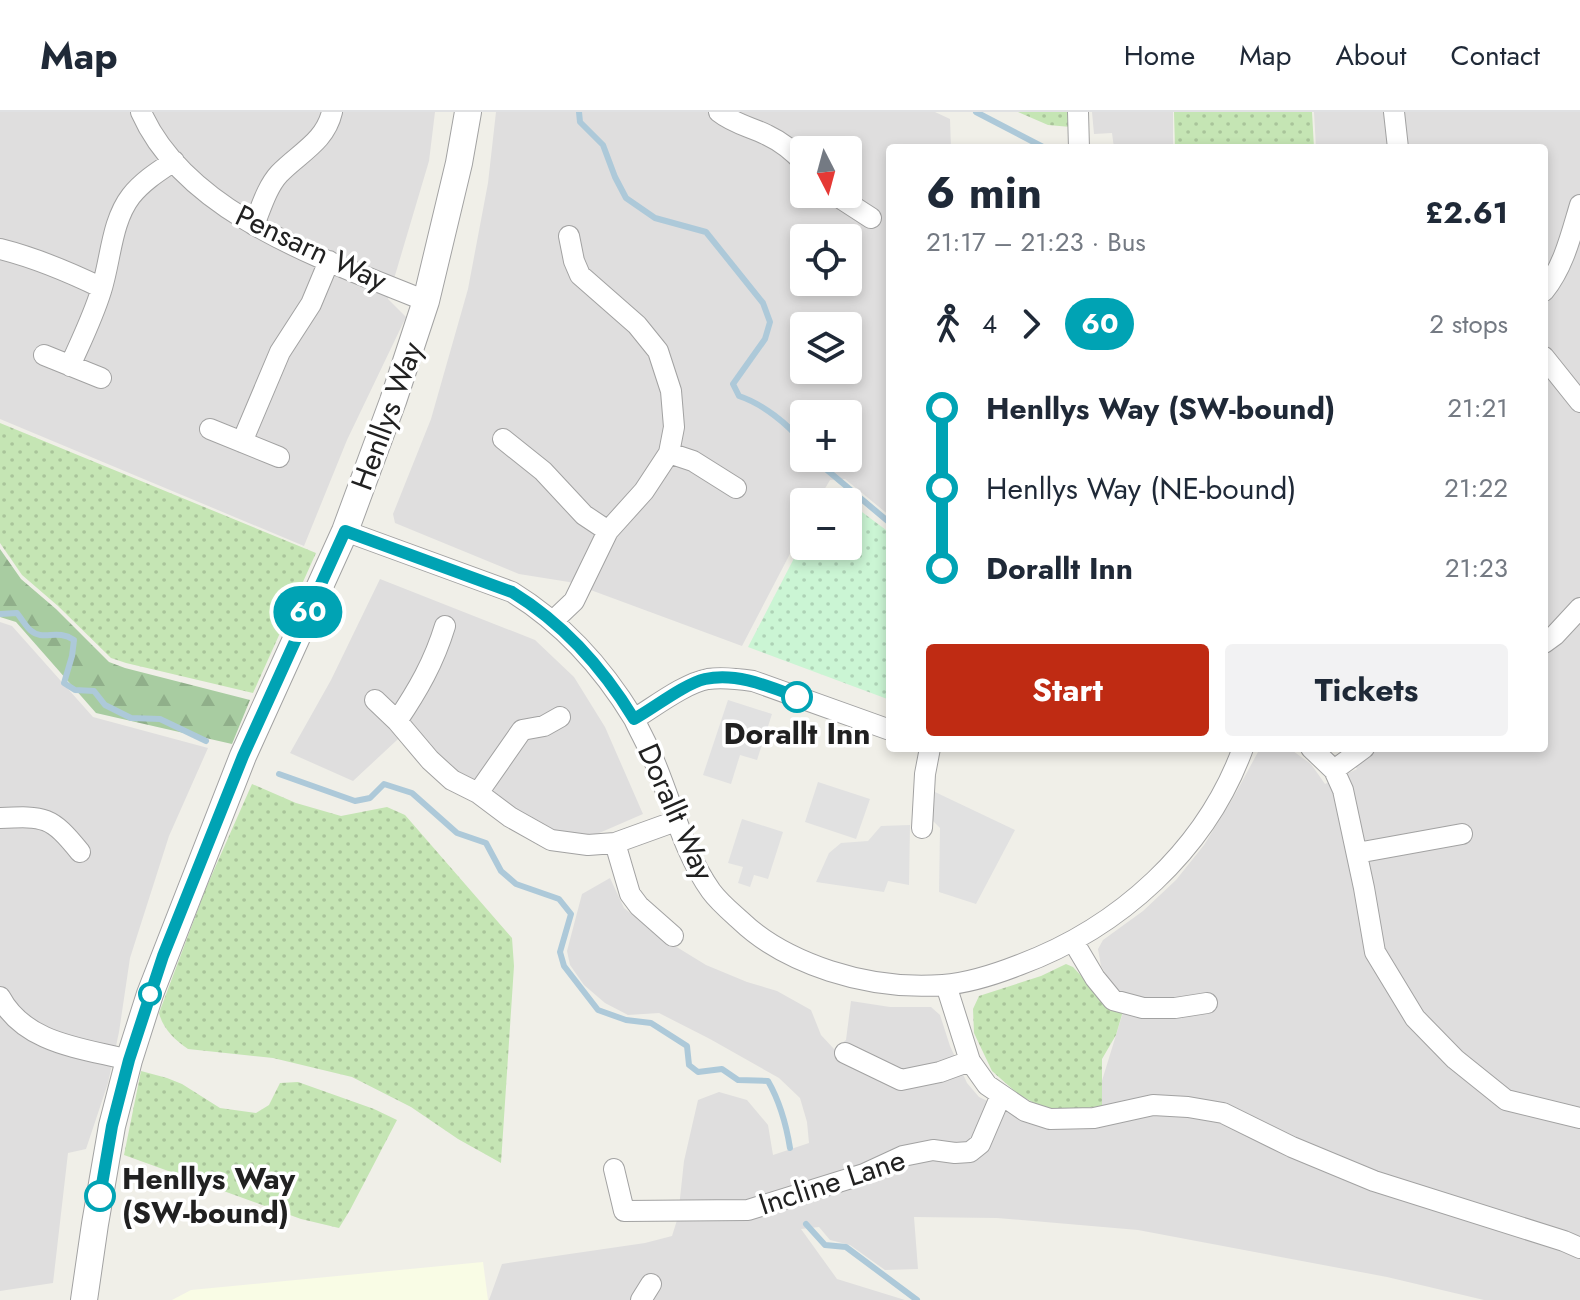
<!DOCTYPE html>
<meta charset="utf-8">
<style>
:root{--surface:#fff;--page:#f2f2f3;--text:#1f2937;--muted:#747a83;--line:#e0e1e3;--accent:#bf2b13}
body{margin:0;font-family:Jost,sans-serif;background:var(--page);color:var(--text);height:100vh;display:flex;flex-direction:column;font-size:30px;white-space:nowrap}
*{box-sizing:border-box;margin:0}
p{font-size:26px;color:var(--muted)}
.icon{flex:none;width:44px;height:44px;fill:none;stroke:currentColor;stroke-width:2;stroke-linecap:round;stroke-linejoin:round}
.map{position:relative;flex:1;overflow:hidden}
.details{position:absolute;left:886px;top:32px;width:662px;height:608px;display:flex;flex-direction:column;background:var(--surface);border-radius:8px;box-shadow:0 4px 12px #0003}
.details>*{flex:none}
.badge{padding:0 16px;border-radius:26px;font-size:28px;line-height:52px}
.needle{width:52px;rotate:174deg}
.controls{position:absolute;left:790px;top:24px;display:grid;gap:16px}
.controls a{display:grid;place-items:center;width:72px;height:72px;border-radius:8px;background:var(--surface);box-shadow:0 4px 12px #0003;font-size:40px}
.map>.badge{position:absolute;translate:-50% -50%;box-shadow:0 0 0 4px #fff}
.legs{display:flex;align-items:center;gap:12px;height:88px;padding:0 40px;font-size:26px}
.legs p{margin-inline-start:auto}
.head{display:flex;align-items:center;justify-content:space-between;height:136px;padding:0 40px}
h1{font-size:44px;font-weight:700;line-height:60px}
.button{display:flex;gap:16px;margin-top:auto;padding:16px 40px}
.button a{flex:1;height:92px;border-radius:8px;background:var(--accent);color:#fff;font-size:32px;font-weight:700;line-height:92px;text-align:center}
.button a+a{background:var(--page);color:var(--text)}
ul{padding:0 40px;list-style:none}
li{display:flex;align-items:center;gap:28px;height:80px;font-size:30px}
li i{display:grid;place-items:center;width:12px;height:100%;margin:0 10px;background:currentColor}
li i::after{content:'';width:20px;height:20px;margin:-10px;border:6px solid;border-radius:50%;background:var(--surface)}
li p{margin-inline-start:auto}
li:first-child i{background:linear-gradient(#0000 50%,currentColor 0)}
li:last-child i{background:linear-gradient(currentColor 50%,#0000 0)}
header{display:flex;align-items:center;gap:48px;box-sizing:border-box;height:112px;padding:0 40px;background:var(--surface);border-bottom:2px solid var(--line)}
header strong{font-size:38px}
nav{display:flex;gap:44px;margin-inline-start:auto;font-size:28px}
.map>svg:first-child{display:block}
.residential{fill:#dfdede;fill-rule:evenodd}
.education{fill:#f9fce5}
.grass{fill:url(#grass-dots)}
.forest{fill:url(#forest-firs)}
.park{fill:url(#park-dots)}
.parking{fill:#e1e1e1}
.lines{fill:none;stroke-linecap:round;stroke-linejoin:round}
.stream{stroke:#adc9d9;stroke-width:6}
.minor-casing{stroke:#a2a2a2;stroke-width:22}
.tertiary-casing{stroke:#a2a2a2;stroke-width:28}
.minor{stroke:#fff;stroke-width:20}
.tertiary{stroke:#fff;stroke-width:26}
.line-1-casing{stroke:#fff;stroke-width:18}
.line-1{stroke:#00a3b4;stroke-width:12}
.stop-1-dot{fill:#fff;stroke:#00a3b4;stroke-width:4}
.labels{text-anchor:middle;stroke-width:7;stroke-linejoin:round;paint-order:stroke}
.street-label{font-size:30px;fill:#212121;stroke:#fff}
.stop-label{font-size:30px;font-weight:bold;fill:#212121;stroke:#fff}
</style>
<header>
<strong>Map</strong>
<nav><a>Home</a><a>Map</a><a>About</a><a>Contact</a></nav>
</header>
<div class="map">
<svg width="1580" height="1188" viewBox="0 0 1580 1188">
<defs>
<pattern id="grass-dots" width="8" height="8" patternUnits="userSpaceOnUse" patternTransform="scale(2)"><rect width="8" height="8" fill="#c5e5b4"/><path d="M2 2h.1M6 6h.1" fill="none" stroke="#a9c49a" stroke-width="1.8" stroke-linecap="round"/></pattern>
<pattern id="forest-firs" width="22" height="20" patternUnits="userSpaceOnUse" patternTransform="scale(2)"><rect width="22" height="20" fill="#a8cca1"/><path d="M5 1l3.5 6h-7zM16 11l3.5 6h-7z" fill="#90af8a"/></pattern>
<pattern id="park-dots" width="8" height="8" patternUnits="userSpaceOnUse" patternTransform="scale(2)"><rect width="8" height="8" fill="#cbf5d4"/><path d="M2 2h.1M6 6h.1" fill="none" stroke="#aed2b6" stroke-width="1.8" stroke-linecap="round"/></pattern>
</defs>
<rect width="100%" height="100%" fill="#f0efe8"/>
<path class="residential" d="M 0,0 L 435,0 L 429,49 L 388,187 L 406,205 L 347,328 L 304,434 L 0,307 Z
M 496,0 L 935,0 L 950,7 L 951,36 L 890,36 L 890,404 L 845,367 L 830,368 L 817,390 L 804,390 L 804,415 L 742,534 L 569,470 L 519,462 L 395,411 L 393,402 L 431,307 L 468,177 L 488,71 ZM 804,38 L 848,38 L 848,82 L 804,82 ZM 804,126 L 848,126 L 848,170 L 804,170 ZM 804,214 L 848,214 L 848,258 L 804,258 ZM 804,302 L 848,302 L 848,346 L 804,346 Z
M 1092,0 L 1173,0 L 1173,36 L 1114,36 L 1112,21 L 1094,22 Z
M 1314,0 L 1580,0 L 1580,1188 L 1484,1188 L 1387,1165 L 1138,1118 L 997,1106 L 914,1105 L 918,1157 L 885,1158 L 850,1133 L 830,1128 L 819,1115 L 801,1117 L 837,1167 L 905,1188 L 489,1188 L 502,1152 L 645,1131 L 672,1124 L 678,1105 L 684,1049 L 698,988 L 719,980 L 747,988 L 768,1013 L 773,1043 L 809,1031 L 807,1010 L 800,986 L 779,966 L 710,927 L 659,901 L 628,903 L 605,891 L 584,873 L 570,853 L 567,839 L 582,782 L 610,766 L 624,796 L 662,826 L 706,853 L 747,870 L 777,879 L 811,898 L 821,923 L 834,937 L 846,928 L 851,889 L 890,895 L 931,895 L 940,903 L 950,934 L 967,971 L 979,985 L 1017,1003 L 1093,998 L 1128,884 L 1113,874 L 1101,854 L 1098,837 L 1103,828 L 1143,799 L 1176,768 L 1204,733 L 1233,686 L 1258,640 L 1273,636 L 1293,639 L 1311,652 L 1325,672 L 1357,657 L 1342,636 L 1544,636 L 1544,36 L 1316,36 Z
M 380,467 L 535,528 L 574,565 L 605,615 L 643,702 L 590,725 L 554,721 L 463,664 L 411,615 L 353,669 L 290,641 L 331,568 Z
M 0,510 L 12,514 L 93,605 L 208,636 L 169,724 L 130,846 L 119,920 L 108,971 L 86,1037 L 68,1041 L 53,1171 L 0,1179 Z"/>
<path class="education" d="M 483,1150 L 488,1188 L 172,1188 L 191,1178 Z"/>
<path class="grass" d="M 1018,0 L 1070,0 L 1071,15 L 1048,13 Z
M 1174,0 L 1312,0 L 1314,36 L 1175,36 Z
M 0,311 L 316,441 L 253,581 L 126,551 L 111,546 L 58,494 L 22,463 L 0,431 Z
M 252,672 L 296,691 L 341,704 L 387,695 L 405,703 L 512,826 L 514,854 L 501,1051 L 458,1027 L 411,995 L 352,965 L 273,946 L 188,937 C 175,928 163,917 159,901 L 206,776 Z
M 1066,852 L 1073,855 L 1106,891 L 1123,899 L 1116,923 L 1102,947 L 1102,994 L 1079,997 L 1044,996 L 1019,983 L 992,959 L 974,921 L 973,897 L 979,884 L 1041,864 Z
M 141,959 L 167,966 L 182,972 L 220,996 L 256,1001 L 269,993 L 280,971 L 298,970 L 374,997 L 397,1008 L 350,1098 L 339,1116 L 301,1107 L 124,1043 Z"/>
<path class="forest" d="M 0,437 L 21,467 L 56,497 L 109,550 L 125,556 L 250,588 L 232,632 L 96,601 L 16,510 L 0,505 Z"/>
<path class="park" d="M 838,382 L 890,421 L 890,588 L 748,535 L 804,427 L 804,434 L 848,434 L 848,390 L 824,390 L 826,385 Z"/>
<path class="parking" d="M 728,588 L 772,602 L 757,648 L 740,643 L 731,672 L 703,663 Z
M 818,670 L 870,687 L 856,727 L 805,710 Z
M 935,680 L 1015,718 L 976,792 L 939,780 L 940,716 L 932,708 Z
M 742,707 L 783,720 L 768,767 L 754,763 L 750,775 L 738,771 L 743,755 L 728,751 Z
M 910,713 L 909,773 L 888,769 L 884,780 L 816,770 L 829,741 L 841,731 L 868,729 L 881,714 Z"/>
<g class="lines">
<path class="stream" d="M 579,0 L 580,10 L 603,33 L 615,65 L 626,86 L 655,106 L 706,120 L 763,191 L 770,210 L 765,227 L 733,272 L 739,284 C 763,292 788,312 804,332
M 976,0 L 1045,36
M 815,346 L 821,353 L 890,411
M 0,502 L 17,501 C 21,506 25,513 30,518 C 44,530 56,516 74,528 L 72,544 L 64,571 L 75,578 L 94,579 L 105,593 L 131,606 L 160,607 L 206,629
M 279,662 L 355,689 L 370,686 L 384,672 L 412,681 L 457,721 L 486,731 L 501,759 L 516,772 L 559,787 L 571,802 L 560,840 L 564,854 L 598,898 L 626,908 L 651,911 L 687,934 L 689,953 L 698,960 L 722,957 L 738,968 L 768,969 C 780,990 786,1011 790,1036
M 806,1112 L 825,1133 L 846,1135 L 917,1188"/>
<defs>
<path id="minor" d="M 141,0 C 187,104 329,149 426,189
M 719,0 C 734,12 751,15 767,23 C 782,30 793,39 804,51
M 1078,0 L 1079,36
M 1394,0 L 1398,36
M 834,82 L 871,106
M 254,113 C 261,96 267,75 279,62 C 299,41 325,30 332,0
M 0,137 C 36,146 69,160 102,176
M 1544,179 C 1564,154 1571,123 1580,93
M 44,243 L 101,266
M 1544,245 L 1580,290
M 70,254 C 81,229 93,205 101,179 C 111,148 111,110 131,84 C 143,69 159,59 174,49
M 210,317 L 279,345
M 503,327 L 543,359 L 584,403 L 608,419
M 242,330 L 280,240 L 311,192 L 329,149
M 669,341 L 693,349 L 736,376
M 345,419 L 512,480 C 564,512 603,556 634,607 C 654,595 685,571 708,567 C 723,565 739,567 753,569 L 890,618
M 553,509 L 574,489 L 608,419 L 644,379 L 669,341 L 674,315 L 671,279 L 658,239 L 637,213 L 580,163 L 574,149 L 569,124
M 1544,531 L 1555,523 L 1580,496
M 375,588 L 397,609 L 430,648 L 452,668 L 478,681 L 510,705 L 551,728 L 588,733 L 615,731 L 676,709
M 634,607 C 641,622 649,636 655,651 C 673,694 684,741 711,779 C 719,790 731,800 741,809 C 766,833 797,848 830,859 C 867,871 904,876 943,873 C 969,871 996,862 1019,853 C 1119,816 1206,738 1243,636
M 397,609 C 418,578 434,550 445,514
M 1311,636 L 1334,658 L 1343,678 L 1364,776 L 1375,840 L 1415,906 L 1455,947 L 1506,988 L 1580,1006
M 1334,658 L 1364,636
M 478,681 L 522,618 L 544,614 L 560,605
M 0,706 C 45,704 51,704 80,740
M 922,716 L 925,662 L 930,636
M 615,731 L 630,782 L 639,794 L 673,824
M 1357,741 L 1462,722
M 1073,829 L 1095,866 L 1113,888 L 1143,896 L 1175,896 L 1207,891
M 946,873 L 970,949 L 987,973 L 1025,999 L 1050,1007 L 1094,1006 L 1153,993 L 1188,995 L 1223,1001 L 1292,1035 L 1374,1069 L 1564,1129 L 1580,1136
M 0,885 C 25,932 82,936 129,948
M 845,941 L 901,968 L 940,960 L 970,949
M 614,1057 L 624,1099 L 748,1098 L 864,1062 L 903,1044 L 933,1038 L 955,1041 L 970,1040 L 980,1032 L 1001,983
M 641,1188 L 651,1172"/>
<path id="tertiary" d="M 84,1188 L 95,1112 L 112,1014 L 129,948 L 150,882 L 243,644 L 345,419 L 393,289 L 426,189 L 459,51 L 468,0"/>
</defs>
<use href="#minor" class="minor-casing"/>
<use href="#tertiary" class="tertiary-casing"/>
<use href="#minor" class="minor"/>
<use href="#tertiary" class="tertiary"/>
</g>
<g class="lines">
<defs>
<path id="line-1" d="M 100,1084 L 112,1014 L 129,948 L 163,844 L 243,644 L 345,419 L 512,480 C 564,512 603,556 634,607 C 654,596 684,572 705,567 C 736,560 768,574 797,585"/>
</defs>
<use href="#line-1" class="line-1-casing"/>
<use href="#line-1" class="line-1"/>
</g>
<g class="stop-1-dot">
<circle cx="797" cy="585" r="14"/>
<circle cx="150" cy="882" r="10"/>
<circle cx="100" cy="1084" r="14"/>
</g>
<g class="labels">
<g class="street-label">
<text transform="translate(311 136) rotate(25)" y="10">Pensarn Way</text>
<text transform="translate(387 304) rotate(-70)" y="10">Henllys Way</text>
<text transform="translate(676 700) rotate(66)" y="10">Dorallt Way</text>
<text transform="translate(832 1070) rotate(-18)" y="10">Incline Lane</text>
</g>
<g class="stop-label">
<text x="797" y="632">Dorallt Inn</text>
<text x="122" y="1077" text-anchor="start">Henllys Way<tspan x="122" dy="34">(SW-bound)</tspan></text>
</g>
</g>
</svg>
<div class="controls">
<a><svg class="needle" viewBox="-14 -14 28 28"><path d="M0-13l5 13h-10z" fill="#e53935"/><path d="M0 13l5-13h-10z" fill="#747a83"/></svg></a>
<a><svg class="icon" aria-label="locate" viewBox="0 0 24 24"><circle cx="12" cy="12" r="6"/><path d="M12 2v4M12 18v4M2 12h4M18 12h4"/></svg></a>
<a><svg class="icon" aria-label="layers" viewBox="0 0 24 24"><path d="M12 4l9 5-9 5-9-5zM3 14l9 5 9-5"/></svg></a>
<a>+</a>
<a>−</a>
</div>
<b class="badge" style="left:308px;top:500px;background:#00a3b4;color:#fff">60</b>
<section class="details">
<div class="head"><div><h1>6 min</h1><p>21:17 – 21:23 · Bus</p></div><b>£2.61</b></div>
<div class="legs"><svg class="icon" aria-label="walk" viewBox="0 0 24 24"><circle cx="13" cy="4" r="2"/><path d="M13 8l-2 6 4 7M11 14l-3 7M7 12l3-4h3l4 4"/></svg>4<svg class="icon" aria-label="forward" viewBox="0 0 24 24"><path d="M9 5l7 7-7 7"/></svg><b class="badge" style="background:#00a3b4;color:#fff">60</b><p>2 stops</p></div>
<ul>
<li><i style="color:#00a3b4"></i><b>Henllys Way (SW-bound)</b><p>21:21</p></li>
<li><i style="color:#00a3b4"></i><span>Henllys Way (NE-bound)</span><p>21:22</p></li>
<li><i style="color:#00a3b4"></i><b>Dorallt Inn</b><p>21:23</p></li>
</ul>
<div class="button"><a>Start</a><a>Tickets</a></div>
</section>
</div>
